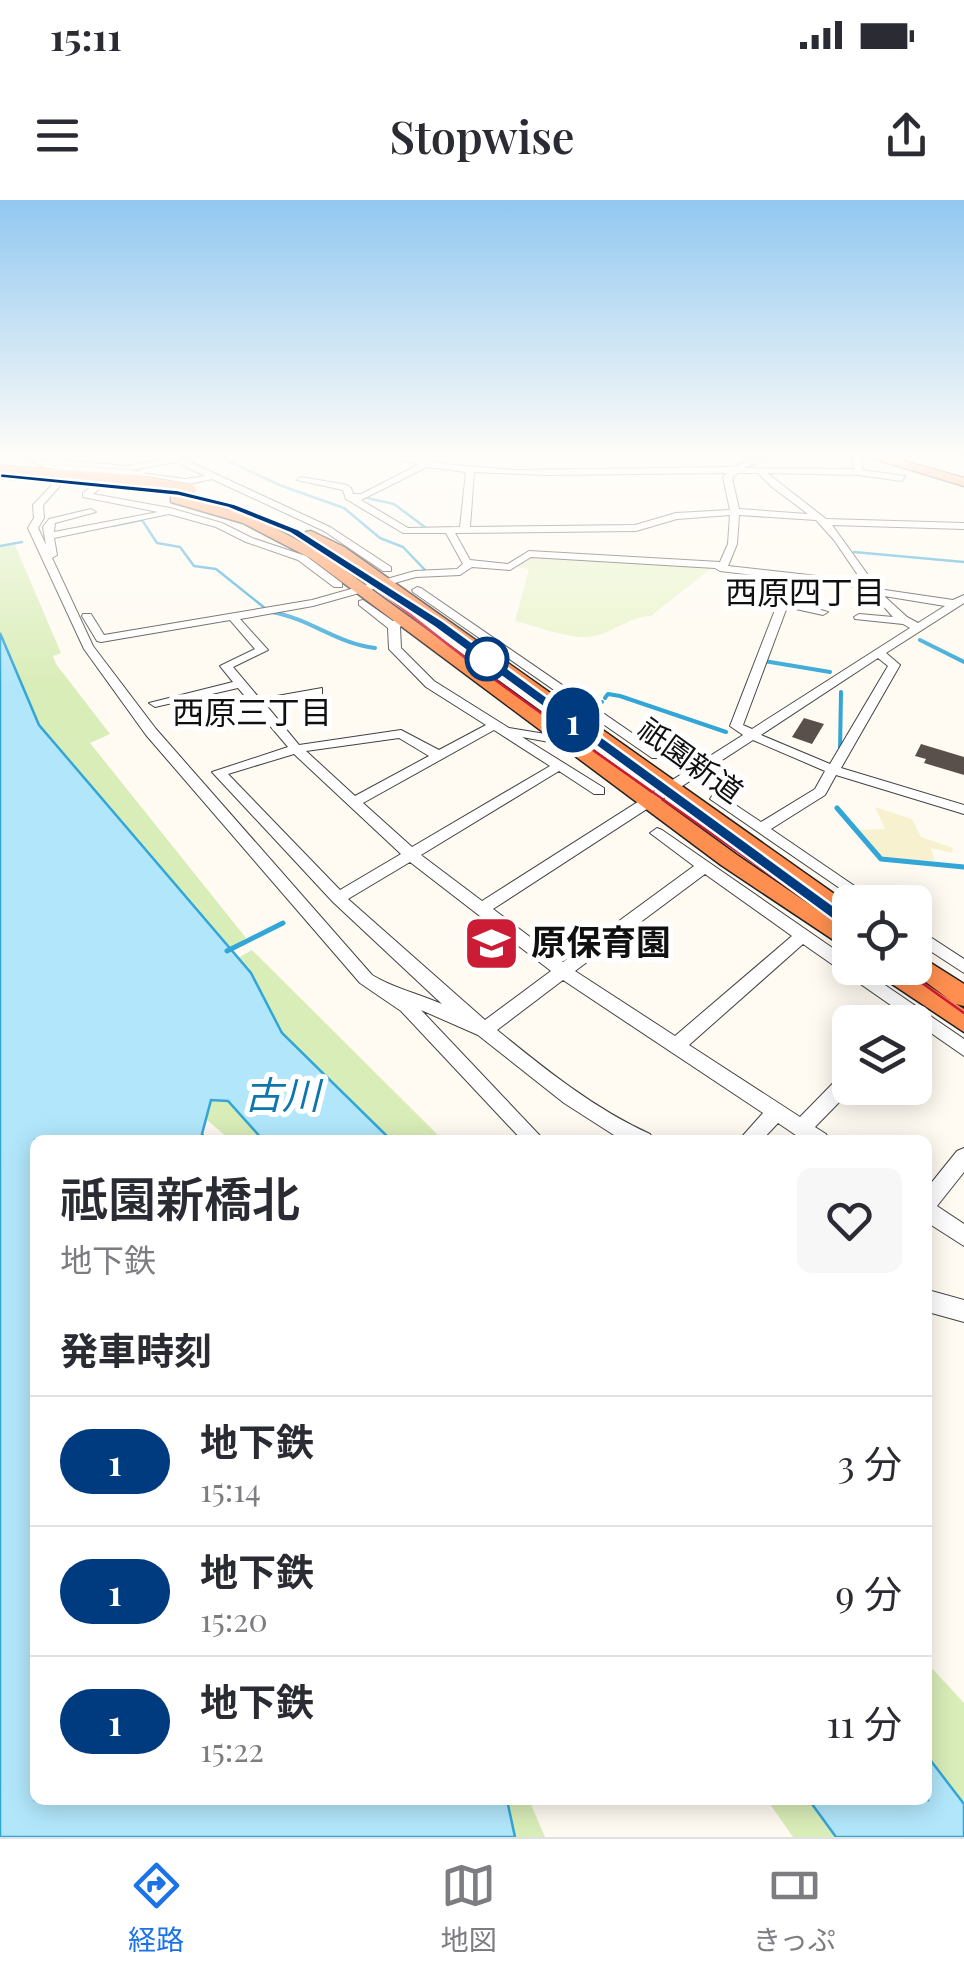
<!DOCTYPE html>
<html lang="ja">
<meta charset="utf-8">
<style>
:root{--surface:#fff;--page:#f7f7f7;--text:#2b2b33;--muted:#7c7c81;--line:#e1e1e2;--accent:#1a73e8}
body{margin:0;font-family:"Playfair Display","Noto Sans JP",serif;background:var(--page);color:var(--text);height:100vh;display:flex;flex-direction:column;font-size:38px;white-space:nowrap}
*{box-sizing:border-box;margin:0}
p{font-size:32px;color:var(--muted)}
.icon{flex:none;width:55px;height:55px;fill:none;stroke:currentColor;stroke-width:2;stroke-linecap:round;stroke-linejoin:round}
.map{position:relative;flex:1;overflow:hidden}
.drawer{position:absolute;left:30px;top:935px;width:902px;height:670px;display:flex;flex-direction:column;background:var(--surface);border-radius:15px;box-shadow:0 5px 25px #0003}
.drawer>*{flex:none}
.badge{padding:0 20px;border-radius:32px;font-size:35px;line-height:65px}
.tools{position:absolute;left:832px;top:685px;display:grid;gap:20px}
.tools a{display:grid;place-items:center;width:100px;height:100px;border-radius:15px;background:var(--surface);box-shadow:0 5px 25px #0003;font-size:50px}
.map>.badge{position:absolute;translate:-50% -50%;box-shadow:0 0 0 5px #fff}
h2{padding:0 30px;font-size:38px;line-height:90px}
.round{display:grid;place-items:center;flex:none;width:105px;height:105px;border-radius:15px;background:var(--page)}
.summary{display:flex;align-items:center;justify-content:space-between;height:170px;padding:0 30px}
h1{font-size:48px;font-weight:600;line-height:75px}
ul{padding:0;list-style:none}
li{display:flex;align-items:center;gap:30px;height:130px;padding:0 30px;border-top:2px solid var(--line)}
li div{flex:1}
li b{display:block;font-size:38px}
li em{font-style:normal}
li .badge{min-width:110px;font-weight:700;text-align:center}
.status{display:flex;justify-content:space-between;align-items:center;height:70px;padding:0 50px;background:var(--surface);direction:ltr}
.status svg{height:28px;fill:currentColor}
header{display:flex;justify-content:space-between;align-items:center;height:130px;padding:0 30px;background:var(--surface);font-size:45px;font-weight:600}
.menu{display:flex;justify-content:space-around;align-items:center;height:140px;border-top:2px solid var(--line);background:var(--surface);font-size:28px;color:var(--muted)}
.menu a{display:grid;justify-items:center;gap:5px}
.menu .on{color:var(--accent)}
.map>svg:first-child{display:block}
.farmland{fill:#f8f1cf}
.green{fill:#d9edb8}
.pitch{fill:#e9f4ca}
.water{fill:#b2e7fb;stroke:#33a6d8;stroke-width:2.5}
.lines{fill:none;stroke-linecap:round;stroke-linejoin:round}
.stream-far2{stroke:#33a6d8;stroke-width:2.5}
.stream-far1{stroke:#33a6d8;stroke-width:4}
.stream{stroke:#33a6d8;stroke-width:5}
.building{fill:#594f4b}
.minor-casing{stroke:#434343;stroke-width:2}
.highway-casing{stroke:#212121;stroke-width:3}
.minor{fill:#fff;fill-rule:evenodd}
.highway{fill:#ff8f50;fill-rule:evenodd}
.tram{stroke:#cc1b35;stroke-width:2.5}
.minor-bridge-casing{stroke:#434343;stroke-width:11;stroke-linecap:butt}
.highway-bridge-casing{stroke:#212121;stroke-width:15;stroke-linecap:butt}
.minor-bridge{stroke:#fff;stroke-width:10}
.highway-bridge{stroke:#ff8f50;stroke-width:14}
.line{fill:#003b80;stroke:#fff;stroke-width:2.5}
.stop-dot{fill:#fff;stroke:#003b80;stroke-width:5}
.labels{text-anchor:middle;stroke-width:10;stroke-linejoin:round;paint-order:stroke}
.far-street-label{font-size:30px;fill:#101010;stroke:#fff}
.far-neighbourhood-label{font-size:32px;fill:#101010;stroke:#fff}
.poi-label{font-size:35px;font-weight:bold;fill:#101010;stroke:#fff;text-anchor:start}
.water-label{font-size:38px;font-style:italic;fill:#0d76ad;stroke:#fff}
</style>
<div class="status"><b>15:11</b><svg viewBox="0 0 49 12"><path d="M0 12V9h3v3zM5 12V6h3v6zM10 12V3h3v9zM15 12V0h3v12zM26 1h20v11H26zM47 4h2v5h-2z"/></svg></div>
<header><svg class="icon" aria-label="menu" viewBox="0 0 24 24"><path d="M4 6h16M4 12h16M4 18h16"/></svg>Stopwise<svg class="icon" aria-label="share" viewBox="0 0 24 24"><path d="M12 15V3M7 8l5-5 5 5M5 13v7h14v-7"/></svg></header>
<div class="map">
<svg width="964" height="1637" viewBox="0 0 964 1637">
<rect width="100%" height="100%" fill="#fffbf2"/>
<path class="farmland" d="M 875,607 L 912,619 L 921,637 L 953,648 L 952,653 L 931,648 L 935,661 L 880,658 L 859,630 L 885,629 Z"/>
<path class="green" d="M 15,345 L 61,453 L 53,456 L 56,464 L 110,534 L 90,543 L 246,738 L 230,749 L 39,525 L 0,433 L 0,347 Z
M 252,750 L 443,940 L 391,940 C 355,907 311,873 282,834 C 265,810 258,781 238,758 Z
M 211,900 L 227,901 L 263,940 L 230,940 L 206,919 Z
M 928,1464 L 964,1503 L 964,1604 L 928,1557 Z
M 507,1600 L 529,1600 L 545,1637 L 515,1637 Z
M 767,1600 L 809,1600 L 836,1637 L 793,1637 Z"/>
<path class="pitch" d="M 531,356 L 691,367 L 714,366 L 651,416 C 628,416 609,437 585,437 C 563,437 536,426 515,421 L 529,369 L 516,367 Z"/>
<path class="water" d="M 0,433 L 39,525 L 251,773 L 282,833 L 391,940 L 263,940 L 228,901 L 211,900 L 202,934 L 206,940 L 35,940 L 35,1600 L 507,1600 L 515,1637 L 0,1637 Z
M 928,1557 L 964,1604 L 964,1637 L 836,1637 L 809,1600 L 928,1600 Z"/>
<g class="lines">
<path class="stream-far2" d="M 151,255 L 154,258
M 215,255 L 282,286 L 344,308 L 380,338 L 403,347 L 427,372
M 757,272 L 808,313
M 367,298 L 394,304 L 426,328
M 112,326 L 142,320 L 157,343 L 180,347 L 194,366 L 216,369 L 266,409
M 0,346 L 22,342
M 854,352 L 964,362"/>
<path class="stream-far1" d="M 272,412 C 310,419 338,444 375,448
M 920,440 L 964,462
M 764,461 L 830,472
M 605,498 L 608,494 L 620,496 L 726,532
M 598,505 L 602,502
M 840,551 L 841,492"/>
<path class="stream" d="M 837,608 L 881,659 L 964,667
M 227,751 L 283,723"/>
</g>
<path class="building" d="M 804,518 L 824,524 L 812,544 L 792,537 Z
M 921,544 L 964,557 L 964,575 L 924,563 L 926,559 L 915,556 Z"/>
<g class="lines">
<defs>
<path id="minor" d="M 18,255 L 30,255 L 45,262 L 49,259 L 125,266 L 168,259 L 163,255 L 175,255 L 330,327 L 391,367 L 391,371 L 383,371 L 324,331 L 212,279 L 185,285 L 137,276 L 141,273 L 185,279 L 205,276 L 176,262 L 120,272 L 93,294 L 170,308 L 222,323 L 252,338 L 306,356 L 342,383 L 342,387 L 334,387 L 298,360 L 246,342 L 216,327 L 169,314 L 54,338 L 57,355 L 52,358 L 93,446 L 156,529 L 372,775 C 393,788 417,793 442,804 L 333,702 L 212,572 L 288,547 L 238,488 L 155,507 L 149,503 L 233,482 L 220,466 L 255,449 L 230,420 L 101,442 L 97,441 L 82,416 L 83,414 L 91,414 L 104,435 L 312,400 L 415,371 L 457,369 L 463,364 L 446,333 L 403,333 L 346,299 L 343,290 L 297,280 L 301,277 L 347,285 L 351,288 L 353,294 L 361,294 L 418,265 L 386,255 L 402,255 L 452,265 L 515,270 L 734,267 L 762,255 L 765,260 L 744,268 L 854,269 L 853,255 L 861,255 L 862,270 L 905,276 L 902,281 L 858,275 L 767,273 L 826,319 L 964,323 L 964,329 L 832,325 L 878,389 L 953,400 L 964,395 L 964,403 L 886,453 L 900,465 L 841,568 L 964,605 L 964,614 L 836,575 L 825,595 L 771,629 L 878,702 L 860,702 L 710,599 L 712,596 L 722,596 L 761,622 L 815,589 L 825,571 L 753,540 L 493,709 L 563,762 L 694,666 L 650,633 L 657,628 L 662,630 L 850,760 L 850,768 L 860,768 L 964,839 L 964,856 L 803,744 L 689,845 L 800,917 L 843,873 L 850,870 L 850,888 L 853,888 L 815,927 L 826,934 L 829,940 L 803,940 L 778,923 L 762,940 L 739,940 L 763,913 L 563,780 L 497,830 C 545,869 593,908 650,934 L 653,940 L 624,940 L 617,937 L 564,903 L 478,835 L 421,810 L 544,940 L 522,940 L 401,811 L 360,783 L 146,535 L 84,449 L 28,328 L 34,318 L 33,305 L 51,286 L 56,273 ZM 52,265 L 112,270 L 83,293 L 83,297 L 158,312 L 54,332 L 55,323 L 96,312 L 91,309 L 49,319 L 43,327 L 46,345 L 38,328 L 44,318 L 43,305 L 59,287 L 65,272 ZM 427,267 L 466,272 L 460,327 L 408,328 L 361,300 ZM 474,272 L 547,275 L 727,273 L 723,277 L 730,310 L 676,313 L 635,325 L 470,327 ZM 738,273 L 758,273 L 772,287 L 808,314 L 739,309 L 732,278 ZM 730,315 L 728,344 L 720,362 L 529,351 L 508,364 L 470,360 L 455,333 L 636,331 L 677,319 ZM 739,315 L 816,320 L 834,340 L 862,381 L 728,366 L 737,344 ZM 531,357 L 715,368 L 720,371 L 787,379 L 730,526 L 743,535 L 482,701 L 421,655 L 559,571 L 594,594 L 604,594 L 604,588 L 522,537 L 571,546 L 578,542 L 576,539 L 509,528 L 434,481 L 401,448 L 400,427 L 408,418 L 406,416 L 398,416 L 393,421 L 363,400 L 359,401 L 359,405 L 388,428 L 389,449 L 426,487 L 486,525 L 439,550 L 401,530 L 299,545 L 266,505 L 322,494 L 322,488 L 260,499 L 233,467 L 268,450 L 240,419 L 313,406 L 416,377 L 460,375 L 472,367 L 510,370 ZM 797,380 L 867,388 L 893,417 L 859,414 L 854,417 L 855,419 L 903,424 L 910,428 L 752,529 L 743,525 L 787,407 L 823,415 L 828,412 L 789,401 ZM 884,396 L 945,406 L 918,423 L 907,417 ZM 878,458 L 888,466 L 830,564 L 761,535 ZM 494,530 L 550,566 L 412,647 L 363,603 ZM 399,538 L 429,556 L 355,596 L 306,551 ZM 294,554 L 401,654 L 340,690 L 228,574 ZM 410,662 L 551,771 L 485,820 L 348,699 ZM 705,674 L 792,736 L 675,836 L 575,771 Z
M 417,387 L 421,388 L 664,555 L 662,558 L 652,558 L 413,392 L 412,390 Z
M 915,727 L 964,759 L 964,773 L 915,741 Z
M 964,948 L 964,972 L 937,1006 L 964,1024 L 964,1046 L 928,1023 L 928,987 L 957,951 Z
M 928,1090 L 964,1100 L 964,1122 L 928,1112 Z"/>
<path id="highway" d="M 862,255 L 883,255 L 964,278 L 964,286 Z
M 176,295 L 253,317 L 320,352 L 737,655 L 850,732 L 850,751 L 721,665 L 310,358 L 243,323 L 171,302 L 171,296 Z
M 311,331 L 344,347 L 850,705 L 850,724 L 334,353 L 306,338 L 306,332 Z
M 915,753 L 964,784 L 964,806 L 956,804 L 964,809 L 964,832 L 877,774 L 873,768 L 902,768 L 950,800 L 907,768 L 915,768 Z"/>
</defs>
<use href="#minor" class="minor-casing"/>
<use href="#highway" class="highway-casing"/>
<use href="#minor" class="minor"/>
<use href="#highway" class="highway"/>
<path class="tram" d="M 0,278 C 87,284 179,285 261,319 C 343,353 408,416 479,468 C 601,558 727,643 850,731
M 901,768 L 964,813"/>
<defs>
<path id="minor-bridge" d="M 60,270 L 141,276"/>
<path id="highway-bridge" d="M 0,272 L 136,282 L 189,291"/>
</defs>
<use href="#minor-bridge" class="minor-bridge-casing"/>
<use href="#highway-bridge" class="highway-bridge-casing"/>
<use href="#minor-bridge" class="minor-bridge"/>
<use href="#highway-bridge" class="highway-bridge"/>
</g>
<linearGradient id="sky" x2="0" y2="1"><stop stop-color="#92c8f0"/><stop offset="0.53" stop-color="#fffdf9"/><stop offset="1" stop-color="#fffdf9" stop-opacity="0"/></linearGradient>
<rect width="964" height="485" fill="url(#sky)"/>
<path class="line" d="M 0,273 L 178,290 L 235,304 L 298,329 L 443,421 L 859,724 L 856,728 L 844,728 L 434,427 L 290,333 L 228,308 L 178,296 L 0,278 Z"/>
<defs>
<symbol id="school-square" viewBox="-11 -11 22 22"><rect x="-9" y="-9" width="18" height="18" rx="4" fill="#cc1b35" stroke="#fff"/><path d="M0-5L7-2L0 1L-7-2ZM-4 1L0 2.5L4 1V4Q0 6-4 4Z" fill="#fff"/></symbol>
</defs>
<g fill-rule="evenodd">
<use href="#school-square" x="460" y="712" width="63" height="63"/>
</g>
<circle class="stop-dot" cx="487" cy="459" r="20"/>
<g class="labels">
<g class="far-street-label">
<text transform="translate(690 561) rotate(36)" y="10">祇園新道</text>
</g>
<g class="far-neighbourhood-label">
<text x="805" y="404">西原四丁目</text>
<text x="252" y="524">西原三丁目</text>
</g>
<g class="poi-label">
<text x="531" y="755">原保育園</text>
</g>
<g class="water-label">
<text x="282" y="909">古川</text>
</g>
</g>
</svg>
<div class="tools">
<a><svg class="icon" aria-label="locate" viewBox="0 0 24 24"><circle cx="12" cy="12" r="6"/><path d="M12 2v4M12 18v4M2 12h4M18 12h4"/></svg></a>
<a><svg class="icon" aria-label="layers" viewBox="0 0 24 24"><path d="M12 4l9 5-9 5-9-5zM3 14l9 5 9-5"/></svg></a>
</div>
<b class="badge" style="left:573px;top:520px;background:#003b80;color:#fff">1</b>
<section class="drawer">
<div class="summary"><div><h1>祗園新橋北</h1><p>地下鉄</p></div><a class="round"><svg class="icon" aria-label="heart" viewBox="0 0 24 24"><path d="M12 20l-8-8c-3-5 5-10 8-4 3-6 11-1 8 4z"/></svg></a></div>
<h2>発車時刻</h2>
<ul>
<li><span class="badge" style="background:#003b80;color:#fff">1</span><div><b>地下鉄</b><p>15:14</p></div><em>3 分</em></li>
<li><span class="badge" style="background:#003b80;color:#fff">1</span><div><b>地下鉄</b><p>15:20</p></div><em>9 分</em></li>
<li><span class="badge" style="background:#003b80;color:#fff">1</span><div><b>地下鉄</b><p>15:22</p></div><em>11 分</em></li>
</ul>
</section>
</div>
<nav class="menu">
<a class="on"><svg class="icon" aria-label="directions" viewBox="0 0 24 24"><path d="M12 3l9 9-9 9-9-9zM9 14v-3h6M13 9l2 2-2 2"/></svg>経路</a>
<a><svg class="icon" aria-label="map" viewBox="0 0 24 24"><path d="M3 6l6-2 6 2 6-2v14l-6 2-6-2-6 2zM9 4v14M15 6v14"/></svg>地図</a>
<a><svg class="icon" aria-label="tickets" viewBox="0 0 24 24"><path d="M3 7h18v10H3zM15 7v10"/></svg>きっぷ</a>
</nav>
